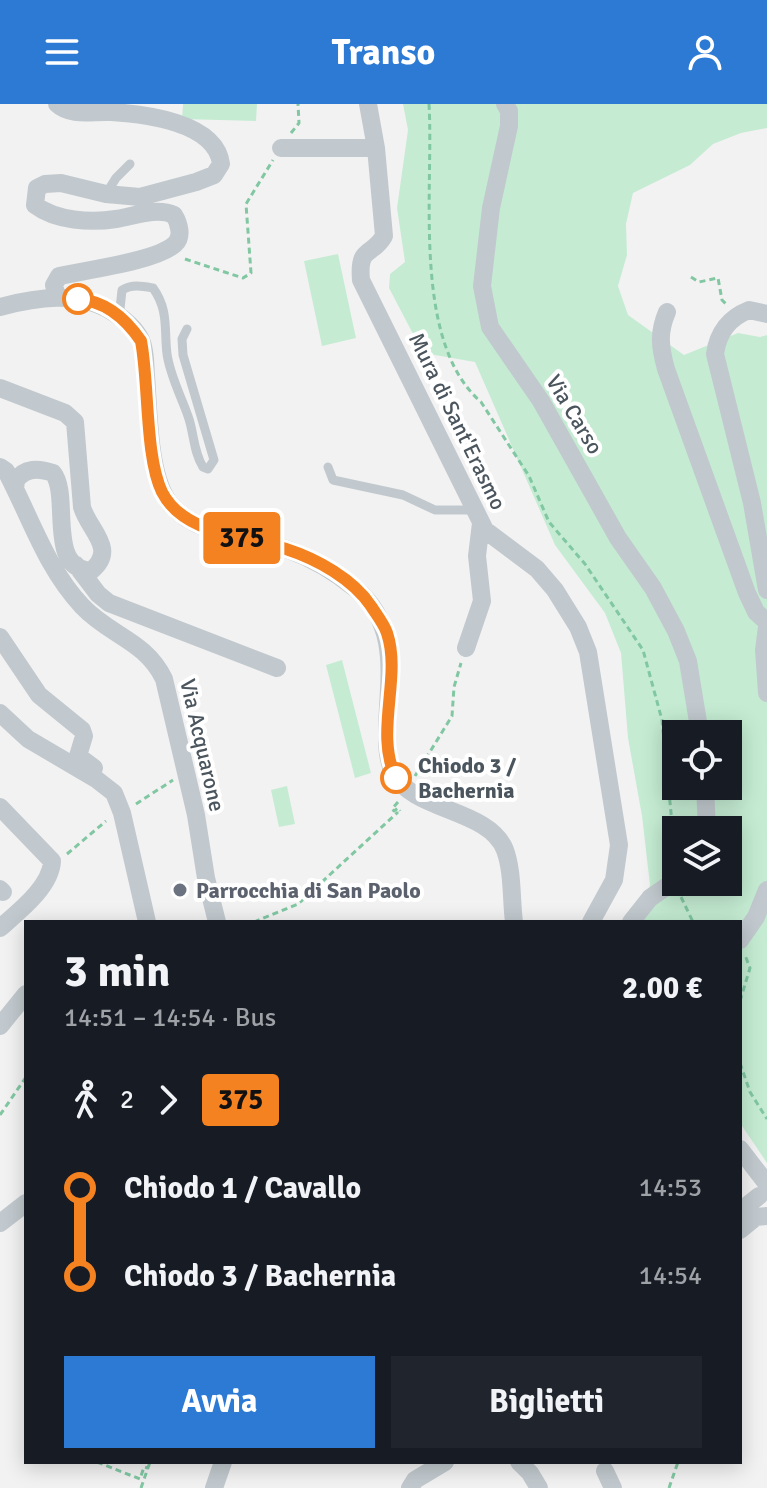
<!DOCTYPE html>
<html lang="it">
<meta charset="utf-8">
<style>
:root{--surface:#171b24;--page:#20242c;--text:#f1f3f6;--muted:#9ea1a6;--accent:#2c7ad4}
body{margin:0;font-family:Signika,sans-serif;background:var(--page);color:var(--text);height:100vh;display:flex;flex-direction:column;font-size:30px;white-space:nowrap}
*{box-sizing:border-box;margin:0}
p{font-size:26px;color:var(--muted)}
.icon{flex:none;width:44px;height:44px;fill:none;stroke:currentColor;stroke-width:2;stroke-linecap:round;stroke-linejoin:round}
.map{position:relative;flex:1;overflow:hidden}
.details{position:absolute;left:24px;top:816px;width:718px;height:544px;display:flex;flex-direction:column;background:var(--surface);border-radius:0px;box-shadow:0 4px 20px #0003}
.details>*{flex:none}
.badge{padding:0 16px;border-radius:6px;font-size:28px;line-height:52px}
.fabs{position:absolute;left:662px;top:616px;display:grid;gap:16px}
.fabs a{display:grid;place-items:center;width:80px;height:80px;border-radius:0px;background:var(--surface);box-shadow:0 4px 20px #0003;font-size:40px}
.map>.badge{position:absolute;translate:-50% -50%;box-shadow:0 0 0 4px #fff}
.legs{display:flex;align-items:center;gap:12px;height:88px;padding:0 40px;font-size:26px}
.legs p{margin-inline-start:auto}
.overview{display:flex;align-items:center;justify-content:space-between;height:136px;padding:0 40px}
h1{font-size:44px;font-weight:700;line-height:60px}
.cta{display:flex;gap:16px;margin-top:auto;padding:16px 40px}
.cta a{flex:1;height:92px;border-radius:0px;background:var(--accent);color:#fff;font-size:32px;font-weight:700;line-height:92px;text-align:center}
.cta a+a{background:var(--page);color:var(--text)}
ul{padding:0 40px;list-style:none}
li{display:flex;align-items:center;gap:28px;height:88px;font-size:30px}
li i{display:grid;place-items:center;width:12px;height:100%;margin:0 10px;background:currentColor}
li i::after{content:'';width:20px;height:20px;margin:-10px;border:6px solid;border-radius:50%;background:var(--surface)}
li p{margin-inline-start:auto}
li:first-child i{background:linear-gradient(#0000 50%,currentColor 0)}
li:last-child i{background:linear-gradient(currentColor 50%,#0000 0)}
header{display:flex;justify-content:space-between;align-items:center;height:104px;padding:0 40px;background:var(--accent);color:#fff;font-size:36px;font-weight:700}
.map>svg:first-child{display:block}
.green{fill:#c5ecd3;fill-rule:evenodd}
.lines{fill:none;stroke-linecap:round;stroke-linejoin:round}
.path{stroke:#80c7a2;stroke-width:3;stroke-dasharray:6 4;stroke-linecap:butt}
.lane{stroke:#c1c9ce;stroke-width:9}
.street{stroke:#c1c9ce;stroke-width:18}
.line-1-casing{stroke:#fff;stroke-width:18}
.line-1{stroke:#f58220;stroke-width:12}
.stop-1-dot{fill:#fff;stroke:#f58220;stroke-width:4}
.worship-dot{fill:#6b7280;stroke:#fff;stroke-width:3}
.labels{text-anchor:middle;stroke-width:8;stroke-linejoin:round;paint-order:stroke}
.street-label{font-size:22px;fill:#4b555d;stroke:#fff}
.stop-label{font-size:22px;font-weight:bold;fill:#4b555d;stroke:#fff;text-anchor:start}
.worship-label{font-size:22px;font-weight:bold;fill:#5b616d;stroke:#fff;text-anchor:start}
</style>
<header><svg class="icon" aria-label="menu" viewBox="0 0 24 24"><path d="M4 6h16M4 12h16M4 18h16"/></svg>Transo<svg class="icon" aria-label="person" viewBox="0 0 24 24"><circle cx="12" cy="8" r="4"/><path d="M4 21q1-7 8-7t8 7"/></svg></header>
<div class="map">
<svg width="767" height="1384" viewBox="0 0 767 1384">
<rect width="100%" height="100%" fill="#f3f2f2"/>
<path class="green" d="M 183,0 L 257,0 L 256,17 L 182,15 Z
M 403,0 L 767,0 L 767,24 L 741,29 L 713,40 L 690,61 L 633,89 L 626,120 L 627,151 L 618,182 L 628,211 L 684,251 L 738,229 L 760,233 L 767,231 L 767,1059 L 740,1019 L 740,818 L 641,818 L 650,781 L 642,712 L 628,634 L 621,549 L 605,509 L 555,441 L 475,258 L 423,249 L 389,184 L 390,170 L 405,158 L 397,104 L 408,26 ZM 676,630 L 728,630 L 728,682 L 676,682 ZM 676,726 L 728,726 L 728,778 L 676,778 Z
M 338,150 L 356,234 L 322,242 L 304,157 Z
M 342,556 L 371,669 L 355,674 L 326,561 Z
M 287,682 L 295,720 L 279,723 L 271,686 Z"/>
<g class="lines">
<path class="path" d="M 429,0 C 434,85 411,237 481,298 L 529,372 L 549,418 L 585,460 L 643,546 L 662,616 L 676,760
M 291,29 L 299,19 L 298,0
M 185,155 L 243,174 L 251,169 L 246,100 L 273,56
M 691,173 L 699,178 L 718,174 L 722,196 L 726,200
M 415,672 L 452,612 L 454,583 L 461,559
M 398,698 L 392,705 L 394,707 L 398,704 L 400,707
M 136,700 L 173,676
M 67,750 L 106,717
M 681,793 L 693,818
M 254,818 L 298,800 L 398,708
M 740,897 L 750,864 L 745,851
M 740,959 L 750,988 L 767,1015
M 0,1011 L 26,973
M 97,1358 L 140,1375 L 144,1363 L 148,1364
M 141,1384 L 150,1358
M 669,1384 L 678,1358"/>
<path class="lane" d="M 106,90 L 116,74 L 130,60
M 124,213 L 120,205 L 122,186 C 132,180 142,182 153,184 C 169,206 164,226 167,250 C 170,272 182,294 189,315 C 194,331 194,349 203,363 L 208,365 L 214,356 L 183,251 L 182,235 L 187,225
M 328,363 L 333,376 L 403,391 L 435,406 L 475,406"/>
<path class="street" d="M 368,0 L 376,44 L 384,132 C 372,153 358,141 361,176 L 485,426 L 537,465 L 555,486 L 578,523 L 588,548 L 619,741 L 614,776 L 591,818
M 505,0 L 509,7 L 509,22 L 491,104 L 482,182 L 490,223 L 541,297 L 618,434 L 653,484 L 676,527 L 688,557 L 700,630
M 281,44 L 376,44
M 57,193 L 54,181 L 59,172 C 86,166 157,157 175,140 C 183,133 179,119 174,111 C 157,103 134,112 116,115 C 91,119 56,117 35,101 L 37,84 L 45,80 L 61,79 L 106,90 L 140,93 L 196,78 L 214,71 L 221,60 C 216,18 144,10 111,8 C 93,7 71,13 57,0
M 0,203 C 37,193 78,187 111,207 C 123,214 135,224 141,236 C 146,247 145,261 146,272 C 149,307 148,374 171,401 C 199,433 251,433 289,446 C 314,455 335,468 356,485 C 401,523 388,575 387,626 C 387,641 387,654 393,668 C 412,708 489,704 505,746 C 513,768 511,795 514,818
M 667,208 C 658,229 660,243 666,265 L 747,489 L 756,508 L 767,518
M 767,210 L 749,206 C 729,214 718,228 715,250 L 752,399 L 767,486
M 0,284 L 65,309 L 75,318 L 82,403 C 89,427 118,445 91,467 C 46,465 71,391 53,369 C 39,364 24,363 16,377 L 15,385
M 0,363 L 6,367 C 30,412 46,464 82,502 C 110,532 145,536 164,575 L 196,711 L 206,774 L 217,818
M 76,461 L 98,490 L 109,499 L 277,564
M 767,523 L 764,546 L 767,589
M 0,533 L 39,591 L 82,626 L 84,632 L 78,652 L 94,664
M 466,544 L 482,497 L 477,452 L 481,419
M 0,609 L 28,635 L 96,675 L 114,689 L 122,709 L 147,818
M 705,682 L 707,726
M 0,703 L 52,757 C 51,783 18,808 0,824
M 0,785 L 3,788
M 631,818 L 650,794 L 676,776
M 740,836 L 756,813 L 767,786
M 0,922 L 26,890
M 740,1045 L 767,1080
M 740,1107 L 759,1092
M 0,1119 L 26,1099
M 740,1126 L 756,1113 L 767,1112
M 519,1358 L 530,1369 L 539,1384
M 605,1367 L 613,1384
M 214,1384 L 223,1358
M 410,1384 L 415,1376 L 445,1358"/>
</g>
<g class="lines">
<defs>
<path id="line-1" d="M 78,195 C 105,197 126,215 141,237 C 149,278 145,353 162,388 C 184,431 246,432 286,445 C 317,455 353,475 371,502 C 376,510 384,520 387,529 C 402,574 374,628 396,674"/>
</defs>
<use href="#line-1" class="line-1-casing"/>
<use href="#line-1" class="line-1"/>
</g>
<g class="stop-1-dot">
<circle cx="78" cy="195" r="14"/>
<circle cx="396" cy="674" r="14"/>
</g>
<circle class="worship-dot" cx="180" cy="786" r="8"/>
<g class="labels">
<g class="street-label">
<text transform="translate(575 310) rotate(59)" y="8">Via Carso</text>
<text transform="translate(458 317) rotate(64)" y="8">Mura di Sant'Erasmo</text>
<text transform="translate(203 641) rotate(77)" y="8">Via Acquarone</text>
</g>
<g class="stop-label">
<text x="418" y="669">Chiodo 3 /<tspan x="418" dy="25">Bachernia</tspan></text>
</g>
<g class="worship-label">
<text x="196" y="794">Parrocchia di San Paolo</text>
</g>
</g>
</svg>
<div class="fabs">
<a><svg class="icon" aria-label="locate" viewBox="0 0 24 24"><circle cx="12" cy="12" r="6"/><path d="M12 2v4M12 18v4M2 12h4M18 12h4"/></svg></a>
<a><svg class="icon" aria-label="layers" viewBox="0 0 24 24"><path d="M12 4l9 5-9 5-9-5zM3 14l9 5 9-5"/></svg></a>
</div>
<b class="badge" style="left:242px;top:434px;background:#f58220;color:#111">375</b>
<section class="details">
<div class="overview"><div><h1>3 min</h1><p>14:51 – 14:54 · Bus</p></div><b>2.00 €</b></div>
<div class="legs"><svg class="icon" aria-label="walk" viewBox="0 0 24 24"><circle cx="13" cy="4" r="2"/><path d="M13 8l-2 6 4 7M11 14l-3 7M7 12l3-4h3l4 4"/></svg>2<svg class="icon" aria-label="forward" viewBox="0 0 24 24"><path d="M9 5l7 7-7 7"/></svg><b class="badge" style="background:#f58220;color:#111">375</b></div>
<ul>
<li><i style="color:#f58220"></i><b>Chiodo 1 / Cavallo</b><p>14:53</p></li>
<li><i style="color:#f58220"></i><b>Chiodo 3 / Bachernia</b><p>14:54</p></li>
</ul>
<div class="cta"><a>Avvia</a><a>Biglietti</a></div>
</section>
</div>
